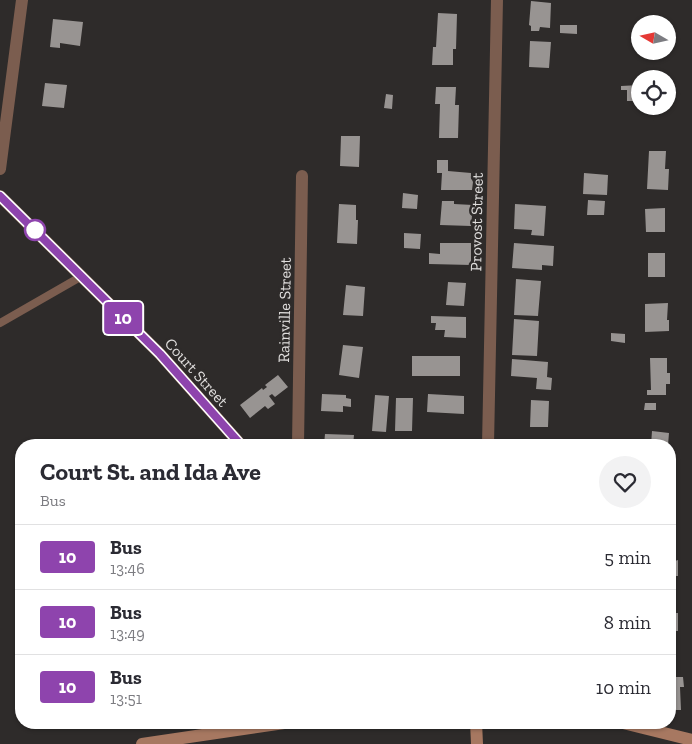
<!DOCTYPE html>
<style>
:root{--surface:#fff;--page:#f2f2f3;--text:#2b2b33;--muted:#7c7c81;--line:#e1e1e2}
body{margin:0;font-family:"Zilla Slab",serif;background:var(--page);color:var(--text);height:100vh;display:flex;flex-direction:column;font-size:19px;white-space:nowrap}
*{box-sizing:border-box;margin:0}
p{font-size:16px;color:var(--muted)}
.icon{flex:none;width:28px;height:28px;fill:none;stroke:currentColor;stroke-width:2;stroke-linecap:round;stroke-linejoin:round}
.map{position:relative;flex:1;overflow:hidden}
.sheet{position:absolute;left:15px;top:439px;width:661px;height:290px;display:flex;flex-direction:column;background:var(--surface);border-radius:20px;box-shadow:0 1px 4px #0004}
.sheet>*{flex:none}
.badge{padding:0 10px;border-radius:4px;font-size:18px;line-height:32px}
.needle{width:32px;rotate:279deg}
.buttons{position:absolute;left:631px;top:15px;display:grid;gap:10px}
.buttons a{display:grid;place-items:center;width:45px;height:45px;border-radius:50%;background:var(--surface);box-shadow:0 1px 4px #0004;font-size:25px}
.map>.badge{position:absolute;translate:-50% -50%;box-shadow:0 0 0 2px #fff}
.round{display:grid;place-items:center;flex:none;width:52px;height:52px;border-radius:26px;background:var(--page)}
.head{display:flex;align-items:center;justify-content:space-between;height:85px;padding:0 25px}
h1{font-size:24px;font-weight:800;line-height:38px}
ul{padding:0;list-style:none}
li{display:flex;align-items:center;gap:15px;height:65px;padding:0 25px;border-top:1px solid var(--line)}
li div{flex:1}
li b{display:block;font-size:19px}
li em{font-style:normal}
li .badge{min-width:55px;font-weight:700;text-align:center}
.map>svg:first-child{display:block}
.building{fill:#989492}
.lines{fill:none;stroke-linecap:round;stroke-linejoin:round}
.service{stroke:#7b5d4f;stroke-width:8}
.minor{stroke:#7b5d4f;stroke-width:12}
.tertiary{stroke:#7b5d4f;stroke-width:12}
.secondary{stroke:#a77861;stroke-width:12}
.line-casing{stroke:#fff;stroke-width:11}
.line{stroke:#8e44ad;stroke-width:8}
.stop-dot{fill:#fff;stroke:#8e44ad;stroke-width:2.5}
.labels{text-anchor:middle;stroke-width:5;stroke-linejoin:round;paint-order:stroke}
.street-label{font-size:16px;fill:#e0dedd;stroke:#2e2b2a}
</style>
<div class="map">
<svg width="692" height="744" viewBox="0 0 692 744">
<rect width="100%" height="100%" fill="#2e2b2a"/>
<path class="building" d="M 531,1 L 551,3 L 550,28 L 540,27 L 539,31 L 531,31 L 531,26 L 529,25 Z
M 438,13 L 457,14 L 456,49 L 453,49 L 453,65 L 432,65 L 433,47 L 436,47 Z
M 53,19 L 83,22 L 80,46 L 60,43 L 60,48 L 50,47 Z
M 560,25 L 577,25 L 577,34 L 560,33 Z
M 530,41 L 551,42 L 549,68 L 529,67 Z
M 45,83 L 67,85 L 64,108 L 42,106 Z
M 668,83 L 672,83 L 672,101 L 668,101 Z
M 640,85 L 640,101 L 627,101 L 627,90 L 621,90 L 621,86 Z
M 436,87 L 456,87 L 455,105 L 459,105 L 458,138 L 439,138 L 440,104 L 435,104 Z
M 386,94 L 393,95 L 392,109 L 384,108 Z
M 341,136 L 360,136 L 359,167 L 340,166 Z
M 649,151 L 666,151 L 665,169 L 669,169 L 668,190 L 647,189 Z
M 437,160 L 448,160 L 448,171 L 471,173 L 471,178 L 473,182 L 472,190 L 441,190 L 442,173 L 437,173 Z
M 584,173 L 608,175 L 607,195 L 583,194 Z
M 403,193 L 418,195 L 417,209 L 402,208 Z
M 588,200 L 605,201 L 604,215 L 587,215 Z
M 442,201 L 454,201 L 454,204 L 473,205 L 471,226 L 440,225 Z
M 339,204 L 356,205 L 356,220 L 358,220 L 357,244 L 337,243 Z
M 515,204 L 546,206 L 544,236 L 531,235 L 532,230 L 514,229 Z
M 665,208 L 665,232 L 646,232 L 645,209 Z
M 404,233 L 421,234 L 420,249 L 404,248 Z
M 440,243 L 471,243 L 471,265 L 429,264 L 429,253 L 440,254 Z
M 514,243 L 554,246 L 553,266 L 542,265 L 542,270 L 512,268 Z
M 648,253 L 665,253 L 665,277 L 648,277 Z
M 516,279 L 541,281 L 538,316 L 514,315 Z
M 448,282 L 466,283 L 464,306 L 446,305 Z
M 346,285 L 365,287 L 363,316 L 343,315 Z
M 668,303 L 667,320 L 669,320 L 669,331 L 645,332 L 645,304 Z
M 431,316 L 466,317 L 466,338 L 444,337 L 445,330 L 435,330 L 436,323 L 431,323 Z
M 514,319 L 539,321 L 537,356 L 512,355 Z
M 611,333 L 625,334 L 625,343 L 611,341 Z
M 343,345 L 363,347 L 359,378 L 339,375 Z
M 412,356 L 460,356 L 460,376 L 412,376 Z
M 650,358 L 667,358 L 667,373 L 670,373 L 670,384 L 666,384 L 666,395 L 647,395 L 647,390 L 651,390 Z
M 512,359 L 548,362 L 547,377 L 552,378 L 551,390 L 536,389 L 537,378 L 511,376 Z
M 278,375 L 288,387 L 275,397 L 272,394 L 269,396 L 275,404 L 268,409 L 265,406 L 250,418 L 240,405 L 262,388 L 263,390 L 267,387 L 265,385 Z
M 322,394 L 346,395 L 346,398 L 351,399 L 351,407 L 343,406 L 343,412 L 321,411 Z
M 428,394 L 464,396 L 464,414 L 427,412 Z
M 375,395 L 389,396 L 386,432 L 372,431 Z
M 396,398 L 413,398 L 412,431 L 395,431 Z
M 531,400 L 549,401 L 548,427 L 530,427 Z
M 645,403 L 656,403 L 656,410 L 644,410 Z
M 652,431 L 669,433 L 668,445 L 651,445 Z
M 325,434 L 354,435 L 353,445 L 324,445 Z
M 670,558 L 675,558 L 675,561 L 678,560 L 678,576 L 673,576 L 673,578 L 670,579 Z
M 670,613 L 678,613 L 678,631 L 670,631 Z
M 670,672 L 675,672 L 675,677 L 683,677 L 684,687 L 680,687 L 681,710 L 670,710 Z"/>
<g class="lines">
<path class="service" d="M 0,323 L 82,276"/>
<path class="minor" d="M 0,169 L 22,0
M 298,445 L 302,176
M 488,445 L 497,0"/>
<path class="tertiary" d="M 0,196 L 160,354 L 241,445"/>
<path class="secondary" d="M 476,722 L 477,744
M 619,722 L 692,740
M 142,744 L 291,722"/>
</g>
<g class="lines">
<defs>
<path id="line" d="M 0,196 L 160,354 L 241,445"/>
</defs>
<use href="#line" class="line-casing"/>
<use href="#line" class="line"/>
</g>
<circle class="stop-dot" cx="35" cy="230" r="10"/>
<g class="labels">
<g class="street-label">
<text transform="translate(476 222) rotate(-89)" y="6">Provost Street</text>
<text transform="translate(284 310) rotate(-89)" y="6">Rainville Street</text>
<text transform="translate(197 372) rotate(48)" y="6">Court Street</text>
</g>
</g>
</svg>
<div class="buttons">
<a><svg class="needle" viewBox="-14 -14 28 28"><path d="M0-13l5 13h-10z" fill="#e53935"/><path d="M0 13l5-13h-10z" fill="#7c7c81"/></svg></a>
<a><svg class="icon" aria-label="locate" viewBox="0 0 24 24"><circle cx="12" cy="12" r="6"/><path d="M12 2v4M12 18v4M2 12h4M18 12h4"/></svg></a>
</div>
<b class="badge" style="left:123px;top:318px;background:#8e44ad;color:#fff">10</b>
<section class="sheet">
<div class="head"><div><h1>Court St. and Ida Ave</h1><p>Bus</p></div><a class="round"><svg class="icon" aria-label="heart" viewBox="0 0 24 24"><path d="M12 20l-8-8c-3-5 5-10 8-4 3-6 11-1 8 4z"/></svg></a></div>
<ul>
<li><span class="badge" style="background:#8e44ad;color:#fff">10</span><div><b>Bus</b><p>13:46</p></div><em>5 min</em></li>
<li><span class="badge" style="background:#8e44ad;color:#fff">10</span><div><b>Bus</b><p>13:49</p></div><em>8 min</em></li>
<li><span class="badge" style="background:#8e44ad;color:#fff">10</span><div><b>Bus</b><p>13:51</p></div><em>10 min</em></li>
</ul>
</section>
</div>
